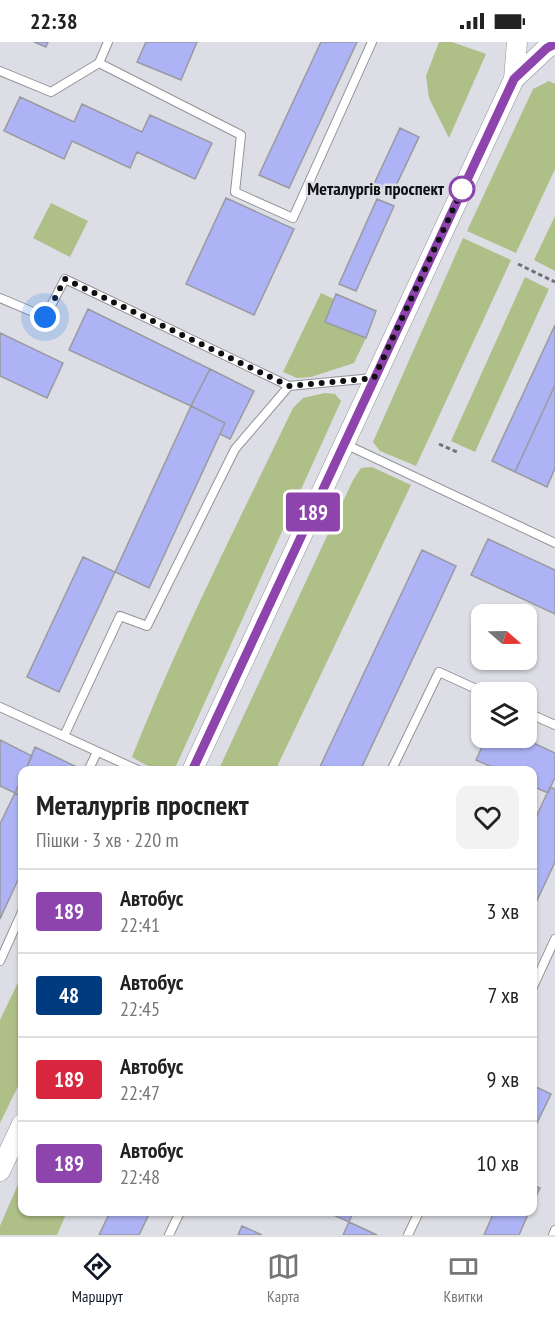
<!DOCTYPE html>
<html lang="uk">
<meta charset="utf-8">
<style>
:root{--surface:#fff;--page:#f2f2f2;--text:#222;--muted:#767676;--line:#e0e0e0;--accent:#111827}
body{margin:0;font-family:"PT Sans Narrow",sans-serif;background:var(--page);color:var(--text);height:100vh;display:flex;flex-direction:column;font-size:22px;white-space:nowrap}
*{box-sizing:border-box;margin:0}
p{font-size:20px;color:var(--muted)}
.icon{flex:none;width:33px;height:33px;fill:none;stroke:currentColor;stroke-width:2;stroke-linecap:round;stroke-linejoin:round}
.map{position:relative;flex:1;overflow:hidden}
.side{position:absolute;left:18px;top:724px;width:519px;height:450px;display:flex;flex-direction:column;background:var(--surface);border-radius:12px;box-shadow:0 2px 4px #0004}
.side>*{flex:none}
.badge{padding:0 12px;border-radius:4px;font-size:21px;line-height:39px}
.needle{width:39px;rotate:110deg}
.buttons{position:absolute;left:471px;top:562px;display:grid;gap:12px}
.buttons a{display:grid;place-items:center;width:66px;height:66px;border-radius:12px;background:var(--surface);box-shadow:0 2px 4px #0004;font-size:30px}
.you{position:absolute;width:30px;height:30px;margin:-15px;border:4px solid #fff;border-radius:50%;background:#1a73e8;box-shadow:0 0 0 9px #1a73e833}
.map>.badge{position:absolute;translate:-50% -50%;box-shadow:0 0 0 3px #fff}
.round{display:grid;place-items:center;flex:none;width:63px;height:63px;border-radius:12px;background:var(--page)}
.overview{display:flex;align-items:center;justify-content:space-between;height:102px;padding:0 18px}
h1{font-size:28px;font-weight:800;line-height:45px}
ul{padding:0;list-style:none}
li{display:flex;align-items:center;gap:18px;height:84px;padding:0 18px;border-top:2px solid var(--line)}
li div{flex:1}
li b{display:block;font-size:22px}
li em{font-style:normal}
li .badge{min-width:66px;font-weight:700;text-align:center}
.status{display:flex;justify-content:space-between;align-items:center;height:42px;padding:0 30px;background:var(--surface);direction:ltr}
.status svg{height:16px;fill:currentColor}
.tab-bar{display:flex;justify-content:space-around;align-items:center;height:84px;border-top:2px solid var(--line);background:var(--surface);font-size:16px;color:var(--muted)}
.tab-bar a{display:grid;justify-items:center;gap:3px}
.tab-bar .current{color:var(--accent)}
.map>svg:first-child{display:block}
.green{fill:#aebf87}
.building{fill:#aeb3f6;stroke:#999aa0;stroke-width:1.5}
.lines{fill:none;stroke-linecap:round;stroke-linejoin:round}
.service-casing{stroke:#929299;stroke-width:10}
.tertiary-casing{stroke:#929299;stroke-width:21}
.path{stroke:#727378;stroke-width:3;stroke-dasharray:4.5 3;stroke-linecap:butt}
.service{stroke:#fff;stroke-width:8}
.tertiary{stroke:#fff;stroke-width:20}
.line-casing{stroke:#fff;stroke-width:14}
.line{stroke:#8e44ad;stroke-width:9}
.walk{stroke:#0f1012;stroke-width:6;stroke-dasharray:0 10.8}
.stop-dot{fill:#fff;stroke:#8e44ad;stroke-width:3}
.labels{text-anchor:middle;stroke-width:5;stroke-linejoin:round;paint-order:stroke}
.stop-label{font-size:18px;font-weight:bold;fill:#0f1012;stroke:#dddee5;text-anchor:end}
</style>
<div class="status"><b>22:38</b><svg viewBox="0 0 49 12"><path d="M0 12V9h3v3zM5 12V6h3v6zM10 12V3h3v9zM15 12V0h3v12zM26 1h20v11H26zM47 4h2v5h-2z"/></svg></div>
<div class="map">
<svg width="555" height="1193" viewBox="0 0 555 1193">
<rect width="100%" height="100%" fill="#dddee5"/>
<path class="green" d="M 439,0 L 452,0 L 486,12 L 449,96 L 429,56 L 426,34 Z
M 549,39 L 555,42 L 555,127 L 516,211 L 467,189 L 533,47 Z
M 51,161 L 88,179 L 70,215 L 33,196 Z
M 555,174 L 555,229 L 534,218 Z
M 463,196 L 511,218 L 416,424 L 380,409 L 373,400 Z
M 525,235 L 549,247 L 475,410 L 451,399 Z
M 321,251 L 334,257 L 325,280 L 366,296 L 354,321 L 311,335 L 297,336 L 283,330 Z
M 325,351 L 335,352 L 341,359 L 176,724 C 156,729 149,725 132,715 C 179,596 238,481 293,366 L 303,356 Z
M 372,425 L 411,443 L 275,729 L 218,729 L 353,438 L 361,426 Z
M 22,932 L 22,1036 L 0,1081 L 0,978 Z
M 22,1133 L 22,1170 L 67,1170 L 57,1193 L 0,1193 L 0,1184 Z"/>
<path class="building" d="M 34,0 L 48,0 L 46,5 Z
M 146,0 L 197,0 L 181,38 L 137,20 Z
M 321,0 L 357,0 L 289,146 L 259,133 Z
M 20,55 L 74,80 L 82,62 L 142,90 L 150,73 L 212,101 L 195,137 L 137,110 L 130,126 L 72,99 L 64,117 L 4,89 Z
M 400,86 L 419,95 L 393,150 L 374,142 Z
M 226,156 L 294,187 L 254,273 L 186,242 Z
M 377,157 L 394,164 L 356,249 L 339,242 Z
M 336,252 L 376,269 L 366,296 L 325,280 Z
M 88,267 L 210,327 L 191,364 L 69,308 Z
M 555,283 L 555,343 L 515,430 L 492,419 Z
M 0,291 L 63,321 L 47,356 L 0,334 Z
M 210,327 L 254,349 L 230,397 L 220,392 L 225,381 L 191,364 Z
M 555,343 L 555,426 L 547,445 L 515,430 Z
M 191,364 L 225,381 L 149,546 L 115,530 Z
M 488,497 L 555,528 L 555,572 L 471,533 Z
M 422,508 L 456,524 L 360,729 L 318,729 Z
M 83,515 L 115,530 L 59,650 L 27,635 Z
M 486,696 L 523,696 L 555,711 L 555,735 L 548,751 L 532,744 L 532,729 L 501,729 L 476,718 Z
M 0,698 L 32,714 L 25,729 L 22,729 L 22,735 L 15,751 L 0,744 Z
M 35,705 L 81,727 L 80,729 L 25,729 Z
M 22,735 L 22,755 L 15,751 Z
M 550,745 L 555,747 L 555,820 L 532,869 L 532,784 Z
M 15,751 L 22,755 L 22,829 L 0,877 L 0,782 Z
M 532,1043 L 551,1052 L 532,1091 Z
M 532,1143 L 540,1146 L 532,1163 Z
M 110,1170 L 150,1170 L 139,1193 L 99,1193 Z
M 327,1170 L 353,1170 L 349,1180 Z
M 494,1170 L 529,1170 L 519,1193 L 484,1193 Z
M 349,1180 L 377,1193 L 343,1193 Z
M 242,1184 L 262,1193 L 238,1193 Z"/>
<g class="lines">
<defs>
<path id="service" d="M 108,0 L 99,21 L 241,93 L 235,150 L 293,176 L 372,0
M 0,29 L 51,50 L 99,21
M 0,256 L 45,275 L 65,237 L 289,344 L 373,336
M 345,402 L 555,501
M 0,665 L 140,729
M 526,670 L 555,683
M 64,694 L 120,574 L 147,584 L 235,407 L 289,344
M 88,729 L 97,710
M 391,729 L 439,630 L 485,651
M 0,919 L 22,870
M 532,947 L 555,897
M 169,1193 L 180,1170
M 408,1193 L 419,1170
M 553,1193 L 555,1188"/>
<path id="tertiary" d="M 514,37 L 547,6 L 555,2
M 192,729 L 514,37 L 517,0
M 0,1129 L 22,1082"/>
</defs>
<use href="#service" class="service-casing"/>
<use href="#tertiary" class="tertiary-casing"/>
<path class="path" d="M 518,222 L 555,240
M 439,402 L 457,410"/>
<use href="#service" class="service"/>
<use href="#tertiary" class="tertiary"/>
</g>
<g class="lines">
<defs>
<path id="line" d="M 192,729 L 514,37 L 547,6 L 555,2"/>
</defs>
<use href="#line" class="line-casing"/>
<use href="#line" class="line"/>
<path class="walk" d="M 45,275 L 65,237 L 289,344 L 374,336 L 464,144 L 462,147"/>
</g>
<circle class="stop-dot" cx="462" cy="147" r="12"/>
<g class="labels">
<g class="stop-label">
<text x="444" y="153">Металургів проспект</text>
</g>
</g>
</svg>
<div class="buttons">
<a><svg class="needle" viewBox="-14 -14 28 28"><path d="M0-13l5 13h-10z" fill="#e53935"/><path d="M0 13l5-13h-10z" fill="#767676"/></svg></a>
<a><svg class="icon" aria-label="layers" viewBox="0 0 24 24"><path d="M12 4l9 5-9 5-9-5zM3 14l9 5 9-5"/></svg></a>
</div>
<div class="you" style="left:45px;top:275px"></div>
<b class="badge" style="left:313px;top:470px;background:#8e44ad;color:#fff">189</b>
<section class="side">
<div class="overview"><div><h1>Металургів проспект</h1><p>Пішки · 3 хв · 220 m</p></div><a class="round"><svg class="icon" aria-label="heart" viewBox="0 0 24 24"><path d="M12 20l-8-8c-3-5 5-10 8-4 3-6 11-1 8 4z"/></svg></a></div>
<ul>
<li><span class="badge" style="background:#8e44ad;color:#fff">189</span><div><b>Автобус</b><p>22:41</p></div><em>3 хв</em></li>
<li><span class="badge" style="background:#003b80;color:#fff">48</span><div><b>Автобус</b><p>22:45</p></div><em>7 хв</em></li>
<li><span class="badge" style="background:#d7263d;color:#fff">189</span><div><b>Автобус</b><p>22:47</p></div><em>9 хв</em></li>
<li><span class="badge" style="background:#8e44ad;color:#fff">189</span><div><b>Автобус</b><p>22:48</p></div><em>10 хв</em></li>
</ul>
</section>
</div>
<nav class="tab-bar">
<a class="current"><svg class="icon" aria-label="directions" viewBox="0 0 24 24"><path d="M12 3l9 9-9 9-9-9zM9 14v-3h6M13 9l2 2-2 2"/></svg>Маршрут</a>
<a><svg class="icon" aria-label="map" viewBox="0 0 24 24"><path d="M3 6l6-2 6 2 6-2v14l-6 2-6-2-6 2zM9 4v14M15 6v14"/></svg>Карта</a>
<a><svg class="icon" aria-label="tickets" viewBox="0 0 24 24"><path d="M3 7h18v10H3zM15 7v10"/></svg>Квитки</a>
</nav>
